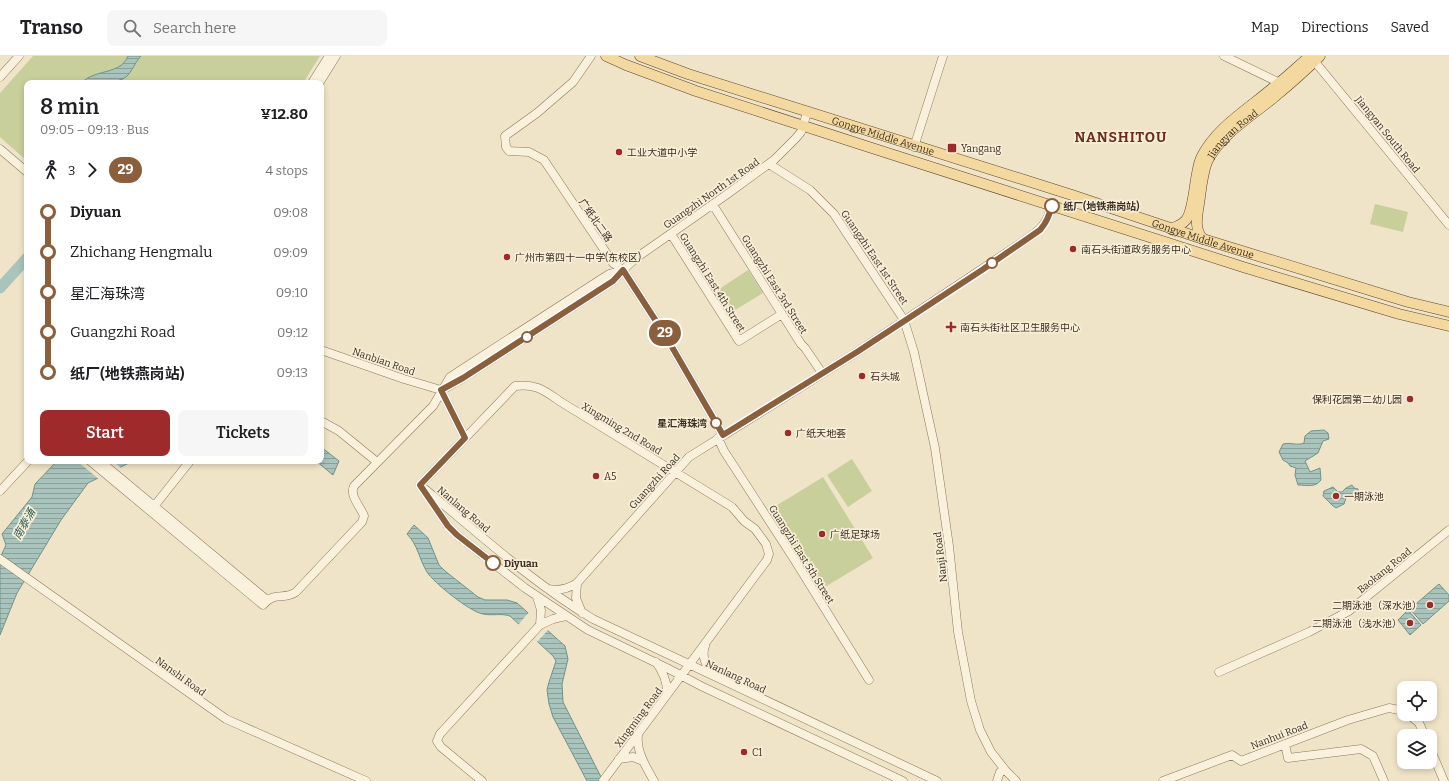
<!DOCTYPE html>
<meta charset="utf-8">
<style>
:root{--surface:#fff;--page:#f6f6f6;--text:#202124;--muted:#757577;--line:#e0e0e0;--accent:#9e2a2b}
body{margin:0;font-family:Bitter,"Noto Sans SC",serif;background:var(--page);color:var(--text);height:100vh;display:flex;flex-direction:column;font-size:15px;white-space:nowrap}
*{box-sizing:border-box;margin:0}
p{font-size:13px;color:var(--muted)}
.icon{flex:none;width:22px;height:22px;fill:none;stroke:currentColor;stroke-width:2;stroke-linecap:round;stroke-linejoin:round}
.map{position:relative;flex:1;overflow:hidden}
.side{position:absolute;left:24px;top:24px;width:300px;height:384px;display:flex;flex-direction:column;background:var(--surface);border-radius:8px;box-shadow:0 2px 6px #0003}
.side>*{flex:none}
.badge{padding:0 8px;border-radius:13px;font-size:14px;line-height:26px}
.buttons{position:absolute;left:1397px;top:625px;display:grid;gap:8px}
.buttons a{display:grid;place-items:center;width:40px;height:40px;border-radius:8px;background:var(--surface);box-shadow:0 2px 6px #0003;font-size:20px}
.map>.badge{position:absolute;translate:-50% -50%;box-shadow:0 0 0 2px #fff}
.legs{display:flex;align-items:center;gap:6px;height:44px;padding:0 16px;font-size:13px}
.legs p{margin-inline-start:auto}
.overview{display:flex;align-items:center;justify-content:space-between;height:68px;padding:0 16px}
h1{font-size:22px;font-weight:600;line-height:30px}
.button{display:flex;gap:8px;margin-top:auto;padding:8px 16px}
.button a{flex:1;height:46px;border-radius:8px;background:var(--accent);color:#fff;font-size:16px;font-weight:600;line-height:46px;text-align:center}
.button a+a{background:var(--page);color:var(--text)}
ul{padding:0 16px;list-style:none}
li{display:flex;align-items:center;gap:14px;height:40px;font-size:15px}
li i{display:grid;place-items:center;width:6px;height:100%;margin:0 5px;background:currentColor}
li i::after{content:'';width:10px;height:10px;margin:-5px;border:3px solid;border-radius:50%;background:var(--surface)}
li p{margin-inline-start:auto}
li:first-child i{background:linear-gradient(#0000 50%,currentColor 0)}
li:last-child i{background:linear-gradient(currentColor 50%,#0000 0)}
header{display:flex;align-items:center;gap:24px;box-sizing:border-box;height:56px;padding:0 20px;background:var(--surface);border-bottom:1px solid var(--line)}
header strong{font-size:19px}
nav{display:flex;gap:22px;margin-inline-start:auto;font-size:14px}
.search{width:280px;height:36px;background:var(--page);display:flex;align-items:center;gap:10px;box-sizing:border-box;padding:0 14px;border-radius:8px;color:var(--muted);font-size:15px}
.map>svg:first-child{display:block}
.park{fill:#c9cf9b}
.water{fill:url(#water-rules);stroke:#6f938a}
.pier{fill:#f0e4c8}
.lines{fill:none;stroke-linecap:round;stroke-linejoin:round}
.river{stroke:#a9c4bc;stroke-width:11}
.minor-casing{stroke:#8d765c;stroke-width:9}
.major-casing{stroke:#5b4430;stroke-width:11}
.minor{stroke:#faf1dc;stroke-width:8}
.major{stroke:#f3d9a0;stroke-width:10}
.line-1-casing{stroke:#fff;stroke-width:9}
.line-1{stroke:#8b5e3c;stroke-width:6}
.poi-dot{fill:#9e2a2b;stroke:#f7eed8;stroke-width:1.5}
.stop-1-dot{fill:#fff;stroke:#8b5e3c;stroke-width:2}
.labels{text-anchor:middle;stroke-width:3.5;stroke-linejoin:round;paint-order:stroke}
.street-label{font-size:10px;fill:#3d2e20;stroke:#f7eed8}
.poi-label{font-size:10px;fill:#3d2e20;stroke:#f7eed8;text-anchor:start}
.stop-label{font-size:10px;font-weight:bold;fill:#3d2e20;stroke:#f7eed8;text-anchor:start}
.water-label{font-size:11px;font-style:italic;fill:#2f5d5a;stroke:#f7eed8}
.district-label{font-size:14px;font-weight:bold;letter-spacing:1px;fill:#6b2e1e;stroke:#f7eed8}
</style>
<header>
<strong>Transo</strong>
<div class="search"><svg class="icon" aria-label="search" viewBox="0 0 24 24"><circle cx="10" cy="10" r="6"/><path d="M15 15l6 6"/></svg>Search here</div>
<nav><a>Map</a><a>Directions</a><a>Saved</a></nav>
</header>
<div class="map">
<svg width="1449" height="725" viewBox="0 0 1449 725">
<defs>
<pattern id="water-rules" width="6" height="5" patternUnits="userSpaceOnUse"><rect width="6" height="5" fill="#a9c4bc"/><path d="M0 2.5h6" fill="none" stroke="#8ba098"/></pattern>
</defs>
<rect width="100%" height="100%" fill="#f0e4c8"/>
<path class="park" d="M 33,0 L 320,0 L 303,27 L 27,27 L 27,105 L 0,81 L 0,37 Z
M 1375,148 L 1408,156 L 1403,176 L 1370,168 Z
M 748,214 L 763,237 L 727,259 L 713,237 Z
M 852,403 L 872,435 L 848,451 L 827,419 Z
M 823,421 L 873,502 L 820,534 L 771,453 Z"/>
<path class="water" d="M 128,0 L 141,0 C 135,6 132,16 126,21 C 117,28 93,27 81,27 C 85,24 88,21 92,20 C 106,14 122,15 128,0 Z
M 1324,374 L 1328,377 L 1329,383 L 1323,385 L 1318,397 L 1305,405 L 1310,416 L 1320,412 L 1321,424 C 1315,432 1307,429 1298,429 L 1295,419 L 1296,412 L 1290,410 L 1288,407 L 1283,404 L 1279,396 L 1283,388 C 1291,386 1297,390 1304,387 L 1305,380 L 1311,375 Z
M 321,391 L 339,405 L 333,419 L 316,405 L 321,405 Z
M 57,405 L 133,405 L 88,427 L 61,464 L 17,537 L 0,579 L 0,502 L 6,489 L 2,478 L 32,441 L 35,428 Z
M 1352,429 L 1354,432 L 1358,433 L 1358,436 L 1346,442 L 1344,448 L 1336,452 L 1332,449 L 1323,440 L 1324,435 L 1333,431 L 1338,436 L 1342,436 L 1346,432 Z
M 414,469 L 428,482 L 439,509 L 445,515 L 478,541 L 485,544 L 507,544 L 517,547 L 565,590 L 568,603 L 562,628 L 563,646 L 603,725 L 587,725 L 553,661 L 549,648 L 547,634 L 549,626 L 556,605 L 553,600 L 510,560 C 501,557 492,560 483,558 C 470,556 433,526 427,516 C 419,503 418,489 407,478 Z
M 1439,528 L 1449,539 L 1449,545 L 1423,568 L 1410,553 Z
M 1408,554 L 1421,569 L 1410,579 L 1398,564 Z"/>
<path class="pier" d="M 77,405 L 113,405 L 122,413 L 100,424 Z
M 530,555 L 549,573 L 537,586 L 518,569 Z"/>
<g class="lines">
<path class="river" d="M 0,232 L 27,202"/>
<defs>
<path id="minor" d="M 591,0 L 573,26 L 537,57 L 505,80 L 506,91 L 509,95 L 529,96 L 544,104 L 613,207 L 623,214 L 665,279 L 723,379
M 1224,0 L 1280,27
M 1311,1 L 1449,169
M 0,21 L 19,0
M 312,27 L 329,0
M 319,27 L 336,0
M 914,91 L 943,0
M 0,93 L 27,116
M 769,108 L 810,134 L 834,158 L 904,264 L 914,296 L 935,392 L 949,490 L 958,576 L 971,645 L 980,674 L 991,696 L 1006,715 L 1016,725
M 713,149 L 801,288 L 805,292 L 822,317
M 671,178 L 739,285 L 782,258
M 321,294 L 404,323 L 441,334
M 441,334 L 465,382
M 442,334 L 463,322 L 613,225 L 623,214 L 636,202 L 726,139 L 774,104 L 796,82 L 801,76 L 807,57
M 321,365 L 339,375 L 377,406
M 718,382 L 724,395 L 794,503 L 869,624
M 90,405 L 263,549 C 276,534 283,545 296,536 L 362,466 L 364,460 C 361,451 349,440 354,430 L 433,350 L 450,321 L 609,218 L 623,214
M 100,405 L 267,544
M 420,429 L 515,330 C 536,327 545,335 561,346 L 732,451 L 744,465 L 755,473 L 766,488 L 769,498 L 767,504 L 603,725
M 420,429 C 476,475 531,526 593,563 L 937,725
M 0,435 L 28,405
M 425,436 L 448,470 L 457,479 L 525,532 L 588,574 L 667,612 L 701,630 L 903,725
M 152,453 L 190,405
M 0,503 L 226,663 L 366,725
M 577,527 L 576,542 L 582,557
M 548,533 C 559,535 568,533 577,527 L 689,401 L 857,296 L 1015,191 C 1035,177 1045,174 1052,150
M 537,541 L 541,554 L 540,569
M 705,590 C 701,600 706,611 714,619
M 656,606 C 663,616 669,628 666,640
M 1219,616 L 1309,576 L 1349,555 L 1449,474
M 1408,658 L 1419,667 L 1425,680
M 638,679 C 636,695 646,711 654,725
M 1285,688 L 1288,702 L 1361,693 L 1373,700 L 1384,725
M 1430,692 L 1444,725
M 619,703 L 633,701 L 643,705
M 482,725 L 441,691 L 437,685 L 440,678 L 540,569 L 553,563 L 566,560
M 997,725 L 1000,716
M 1163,725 L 1232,699 L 1241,705 L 1348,664 L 1389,652 L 1404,655"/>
<g id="major">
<path d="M 606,0 L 626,9 L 696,35 L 875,93 L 1243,211 L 1399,258 L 1449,270"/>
<path id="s1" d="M 640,0 L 688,18 L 1072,139 L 1203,183 L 1408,246 L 1449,256"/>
<path d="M 1171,173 C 1177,170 1182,169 1186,164 C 1195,153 1194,118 1201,102 C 1216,71 1250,52 1275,30 C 1287,21 1298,10 1310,0"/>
<path id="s2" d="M 1203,183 C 1194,174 1197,160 1199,148 C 1201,135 1202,119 1207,106 C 1219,80 1251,60 1272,43 C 1289,29 1305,15 1320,0"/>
</g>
</defs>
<use href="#minor" class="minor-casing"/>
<use href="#major" class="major-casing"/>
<use href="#minor" class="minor"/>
<use href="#major" class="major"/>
</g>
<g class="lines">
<defs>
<path id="line-1" d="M 493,507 L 457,479 L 448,470 L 420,429 L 465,382 L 441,334 L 463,322 L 613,225 L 623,214 L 665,279 L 723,379 L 857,296 L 982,214 L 1040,174 C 1047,166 1049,159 1052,150"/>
</defs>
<use href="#line-1" class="line-1-casing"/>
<use href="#line-1" class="line-1"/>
</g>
<g class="poi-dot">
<rect x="947" y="87" width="10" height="10" rx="2"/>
<circle cx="619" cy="96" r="4"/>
<circle cx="1073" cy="193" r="4"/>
<circle cx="507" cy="201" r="4"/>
<path d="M949 265h4v4h4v4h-4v4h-4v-4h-4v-4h4z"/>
<circle cx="862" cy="320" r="4"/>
<circle cx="1410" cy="343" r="4"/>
<circle cx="788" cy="377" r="4"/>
<circle cx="596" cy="420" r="4"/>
<circle cx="1336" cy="440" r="4"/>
<circle cx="822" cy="478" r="4"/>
<circle cx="1430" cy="549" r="4"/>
<circle cx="1410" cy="567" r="4"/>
<circle cx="744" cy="696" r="4"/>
</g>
<g class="stop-1-dot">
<circle cx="1052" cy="150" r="7"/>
<circle cx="992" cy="207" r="5"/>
<circle cx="527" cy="281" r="5"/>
<circle cx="716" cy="367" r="5"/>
<circle cx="493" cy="507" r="7"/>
</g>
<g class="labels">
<g class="street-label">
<text transform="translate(1388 78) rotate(51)" y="4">Jiangyan South Road</text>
<text dy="4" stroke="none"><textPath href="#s2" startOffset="118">Jiangyan Road</textPath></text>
<text dy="4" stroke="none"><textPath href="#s1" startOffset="256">Gongye Middle Avenue</textPath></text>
<text transform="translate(711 137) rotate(-35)" y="4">Guangzhi North 1st Road</text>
<text transform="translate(596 164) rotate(55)" y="4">广纸北二路</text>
<text dy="4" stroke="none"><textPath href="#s1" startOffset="592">Gongye Middle Avenue</textPath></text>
<text transform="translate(875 201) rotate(56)" y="4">Guangzhi East 1st Street</text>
<text transform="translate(713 226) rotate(58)" y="4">Guangzhi East 4th Street</text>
<text transform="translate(775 228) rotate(58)" y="4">Guangzhi East 3rd Street</text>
<text transform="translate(384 305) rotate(19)" y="4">Nanbian Road</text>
<text transform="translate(622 372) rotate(31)" y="4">Xingming 2nd Road</text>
<text transform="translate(654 425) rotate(-48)" y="4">Guangzhi Road</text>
<text transform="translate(464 453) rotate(40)" y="4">Nanlang Road</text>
<text transform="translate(802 498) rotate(58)" y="4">Guangzhi East 5th Street</text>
<text transform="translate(940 501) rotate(-97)" y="4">Nanji Road</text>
<text transform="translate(1384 514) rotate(-39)" y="4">Baokang Road</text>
<text transform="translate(181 620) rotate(36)" y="4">Nanshi Road</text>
<text transform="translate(736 620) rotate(25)" y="4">Nanlang Road</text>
<text transform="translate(638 661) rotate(-53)" y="4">Xingming Road</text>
<text transform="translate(1279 679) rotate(-21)" y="4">Nanhui Road</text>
</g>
<g class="poi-label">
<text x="961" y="96">Yangang</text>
<text x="627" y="100">工业大道中小学</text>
<text x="1081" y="197">南石头街道政务服务中心</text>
<text x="515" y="205">广州市第四十一中学(东校区)</text>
<text x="960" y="275">南石头街社区卫生服务中心</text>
<text x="870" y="324">石头城</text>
<text x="1402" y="347" text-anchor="end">保利花园第二幼儿园</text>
<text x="796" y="381">广纸天地荟</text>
<text x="604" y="424">A5</text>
<text x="1344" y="444">一期泳池</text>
<text x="830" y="482">广纸足球场</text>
<text x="1422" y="553" text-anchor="end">二期泳池（深水池）</text>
<text x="1402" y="571" text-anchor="end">二期泳池（浅水池）</text>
<text x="752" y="700">C1</text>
</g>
<g class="stop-label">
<text x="1063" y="154">纸厂(地铁燕岗站)</text>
<text x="707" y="371" text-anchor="end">星汇海珠湾</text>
<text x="504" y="511">Diyuan</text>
</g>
<g class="water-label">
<text transform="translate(24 468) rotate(-61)" y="4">南泰涌</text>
</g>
<g class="district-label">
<text x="1121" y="86">NANSHITOU</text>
</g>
</g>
</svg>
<div class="buttons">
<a><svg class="icon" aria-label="locate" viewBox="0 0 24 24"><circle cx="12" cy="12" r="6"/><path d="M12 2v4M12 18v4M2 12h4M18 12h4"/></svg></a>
<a><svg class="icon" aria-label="layers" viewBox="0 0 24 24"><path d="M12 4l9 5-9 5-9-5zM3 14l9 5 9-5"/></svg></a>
</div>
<b class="badge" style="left:665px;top:277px;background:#8b5e3c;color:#fff">29</b>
<section class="side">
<div class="overview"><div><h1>8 min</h1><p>09:05 – 09:13 · Bus</p></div><b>¥12.80</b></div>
<div class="legs"><svg class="icon" aria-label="walk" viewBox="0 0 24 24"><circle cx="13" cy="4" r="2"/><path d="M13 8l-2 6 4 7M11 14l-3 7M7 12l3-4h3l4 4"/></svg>3<svg class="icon" aria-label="forward" viewBox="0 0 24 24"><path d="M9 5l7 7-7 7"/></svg><b class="badge" style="background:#8b5e3c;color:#fff">29</b><p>4 stops</p></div>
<ul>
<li><i style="color:#8b5e3c"></i><b>Diyuan</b><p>09:08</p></li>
<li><i style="color:#8b5e3c"></i><span>Zhichang Hengmalu</span><p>09:09</p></li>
<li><i style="color:#8b5e3c"></i><span>星汇海珠湾</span><p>09:10</p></li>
<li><i style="color:#8b5e3c"></i><span>Guangzhi Road</span><p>09:12</p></li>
<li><i style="color:#8b5e3c"></i><b>纸厂(地铁燕岗站)</b><p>09:13</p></li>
</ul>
<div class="button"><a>Start</a><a>Tickets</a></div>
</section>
</div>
